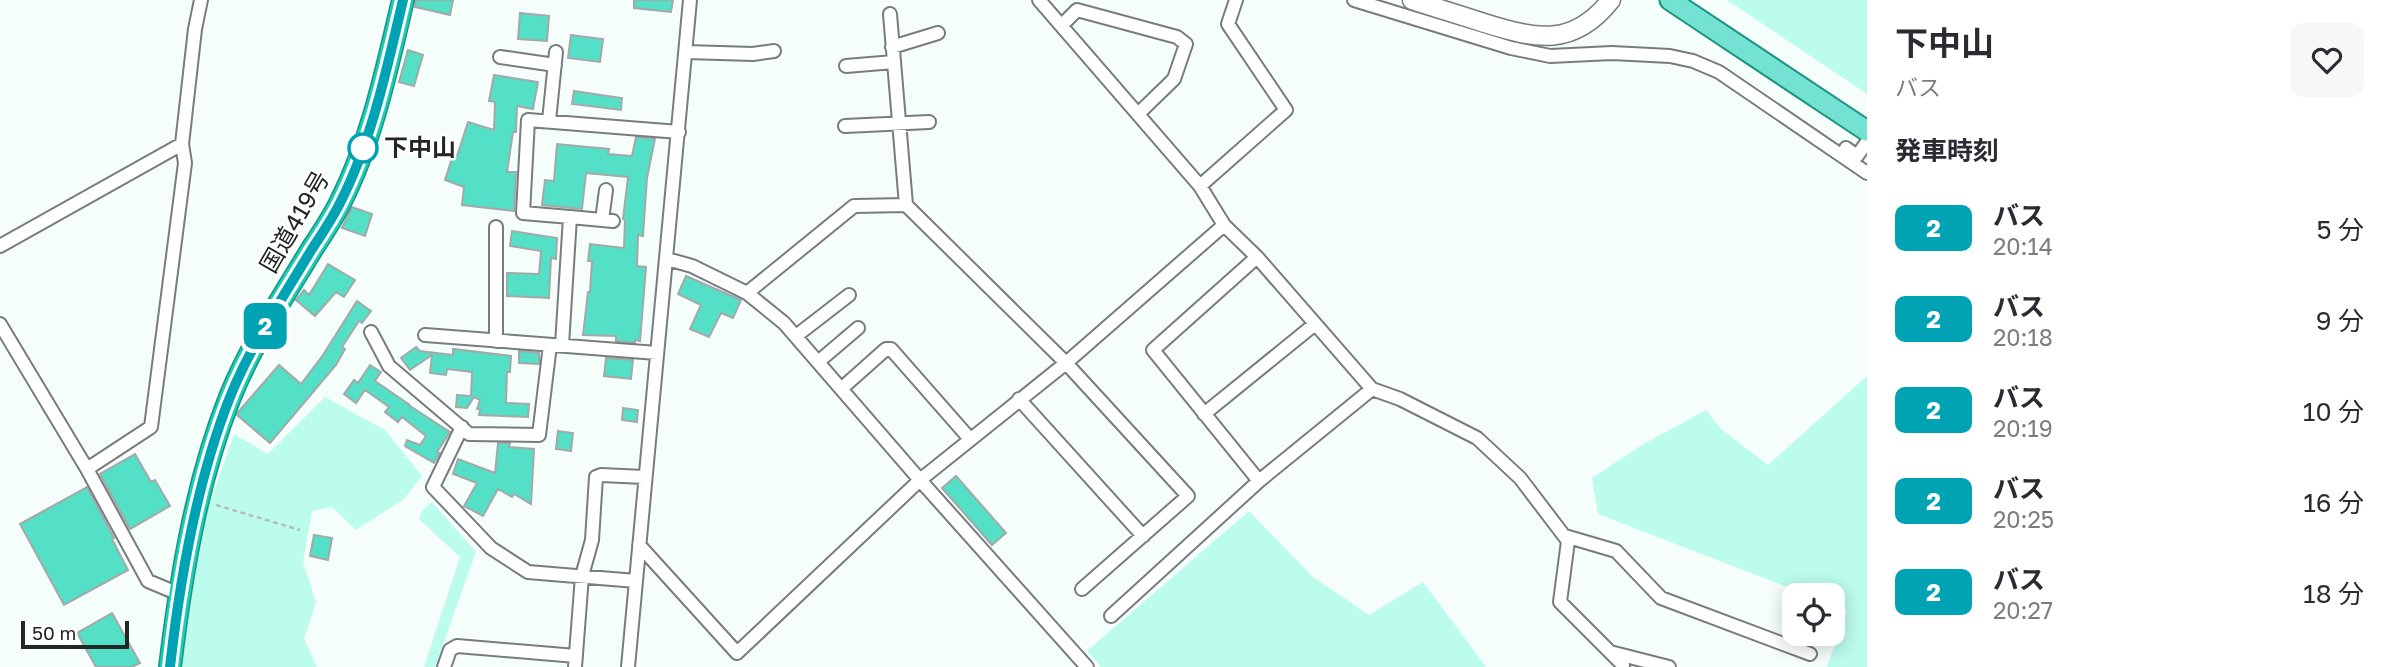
<!DOCTYPE html>
<html lang="ja">
<meta charset="utf-8">
<style>
:root{--surface:#fff;--page:#f7f7f7;--text:#2b2b33;--muted:#7c7c81}
body{margin:0;font-family:"Golos Text","Noto Sans JP",sans-serif;background:var(--page);color:var(--text);height:100vh;display:flex;flex-direction:column;font-size:26px;white-space:nowrap}
*{box-sizing:border-box;margin:0}
p{font-size:23px;color:var(--muted)}
.icon{flex:none;width:38px;height:38px;fill:none;stroke:currentColor;stroke-width:2;stroke-linecap:round;stroke-linejoin:round}
.map{position:relative;flex:1;overflow:hidden}
.panel{display:flex;flex-direction:column;background:var(--surface);width:525px}
.panel>*{flex:none}
.badge{padding:0 14px;border-radius:10px;font-size:24px;line-height:46px}
.buttons{position:absolute;left:1782px;top:583px;display:grid;gap:14px}
.buttons a{display:grid;place-items:center;width:63px;height:63px;border-radius:14px;background:var(--surface);box-shadow:0 4px 18px #0003;font-size:35px}
.scale{position:absolute;left:21px;bottom:18px;width:108px;box-sizing:border-box;padding-left:7px;border:4px solid #232625;border-top:0;font-size:19px;line-height:24px;white-space:nowrap;color:#232625;-webkit-text-stroke:5px #fff;paint-order:stroke}
.map>.badge{position:absolute;translate:-50% -50%;box-shadow:0 0 0 4px #fff}
h2{padding:0 28px;font-size:26px;line-height:63px}
.round{display:grid;place-items:center;flex:none;width:74px;height:74px;border-radius:14px;background:var(--page)}
.headline{display:flex;align-items:center;justify-content:space-between;height:119px;padding:0 28px}
h1{font-size:33px;font-weight:700;line-height:52px}
ul{padding:0;list-style:none}
li{display:flex;align-items:center;gap:21px;height:91px;padding:0 28px}
li div{flex:1}
li b{display:block;font-size:26px}
li em{font-style:normal}
li .badge{min-width:77px;font-weight:700;text-align:center}
main{display:flex;flex:1;min-height:0}
.map>svg:first-child{display:block}
.green{fill:#bbfced}
.building{fill:#54e0c7;stroke:#a3a9a8;stroke-width:2}
.lines{fill:none;stroke-linecap:round;stroke-linejoin:round}
.street-casing{stroke:#777d7c;stroke-width:16}
.secondary-casing{stroke:#777d7c;stroke-width:21}
.primary-casing{stroke:#1c9382;stroke-width:23}
.highway-casing{stroke:#1c9382;stroke-width:24}
.path{stroke:#b6bdbb;stroke-width:2.5;stroke-dasharray:5 3.5;stroke-linecap:butt}
.street{stroke:#fff;stroke-width:12}
.secondary{stroke:#fff;stroke-width:18}
.primary{stroke:#74e2d2;stroke-width:19}
.highway{stroke:#18ceb4;stroke-width:21}
.line-casing{stroke:#fff;stroke-width:16}
.line{stroke:#00a3b4;stroke-width:10}
.stop-dot{fill:#fff;stroke:#00a3b4;stroke-width:3.5}
.labels{text-anchor:middle;stroke-width:5;stroke-linejoin:round;paint-order:stroke}
.stop-label{font-size:24px;font-weight:bold;fill:#232625;stroke:#fff;text-anchor:start}
.street-label{font-size:24px;fill:#232625;stroke:#fff}
</style>
<main>
<div class="map">
<svg width="1867" height="667" viewBox="0 0 1867 667">
<rect width="100%" height="100%" fill="#f6fefc"/>
<path class="green" d="M 1727,0 L 1867,0 L 1867,94 Z
M 1867,376 L 1867,667 L 1827,667 L 1847,610 L 1832,604 L 1832,595 L 1808,595 L 1598,514 L 1592,478 L 1642,445 L 1706,410 L 1721,429 L 1768,465 Z
M 325,397 L 385,430 L 422,476 L 404,499 L 356,530 L 332,507 L 312,511 L 303,562 L 316,602 L 304,639 L 317,667 L 182,667 L 182,648 L 203,524 L 234,434 L 268,454 Z
M 432,502 L 476,552 L 435,667 L 424,667 L 460,557 L 419,519 L 421,512 Z
M 1249,511 L 1313,577 L 1369,615 L 1423,582 L 1486,667 L 1101,667 L 1087,651 Z"/>
<path class="building" d="M 416,0 L 453,0 L 450,15 L 415,7 Z
M 634,0 L 673,0 L 671,12 L 634,8 Z
M 520,13 L 549,16 L 547,41 L 518,39 Z
M 571,35 L 603,39 L 600,62 L 568,58 Z
M 408,50 L 423,55 L 414,86 L 399,82 Z
M 494,75 L 538,82 L 533,109 L 517,106 L 516,132 L 513,132 L 507,172 L 516,172 L 514,211 L 462,205 L 464,187 L 445,180 L 453,155 L 457,156 L 468,122 L 494,130 L 495,102 L 489,101 Z
M 574,91 L 622,98 L 621,110 L 572,104 Z
M 636,137 L 655,139 L 647,178 L 643,236 L 638,235 L 637,266 L 646,267 L 640,341 L 635,340 L 635,343 L 616,341 L 616,336 L 583,335 L 588,292 L 590,292 L 592,261 L 588,261 L 590,244 L 624,248 L 625,220 L 623,219 L 628,177 L 586,173 L 582,209 L 542,205 L 545,180 L 554,181 L 557,144 L 609,149 L 608,154 L 632,156 Z
M 352,207 L 372,214 L 365,236 L 342,228 Z
M 512,231 L 557,238 L 556,259 L 551,258 L 549,298 L 507,296 L 507,273 L 539,274 L 541,251 L 510,246 Z
M 328,264 L 355,280 L 344,297 L 336,292 L 315,316 L 296,300 L 304,290 L 309,295 Z
M 686,276 L 741,300 L 733,318 L 721,313 L 709,337 L 690,329 L 701,305 L 678,294 Z
M 357,301 L 371,311 L 362,323 L 359,321 L 342,347 L 345,349 L 336,365 L 270,443 L 237,415 L 239,411 L 279,365 L 301,384 L 323,355 Z
M 416,347 L 420,351 L 453,355 L 453,349 L 511,356 L 510,372 L 507,372 L 506,403 L 529,404 L 528,417 L 479,415 L 480,409 L 477,409 L 480,400 L 474,397 L 467,408 L 456,407 L 457,395 L 471,396 L 472,372 L 447,369 L 446,375 L 430,373 L 432,355 L 410,370 L 401,358 Z
M 519,351 L 539,353 L 539,364 L 519,363 Z
M 606,358 L 633,360 L 631,379 L 604,376 Z
M 370,365 L 381,372 L 375,381 L 410,405 L 407,404 L 450,432 L 437,452 L 440,453 L 434,463 L 405,446 L 407,440 L 420,445 L 426,436 L 402,417 L 398,422 L 385,412 L 389,407 L 365,390 L 356,403 L 344,394 L 354,380 L 358,383 Z
M 623,408 L 638,410 L 637,422 L 622,420 Z
M 558,431 L 573,433 L 571,451 L 556,449 Z
M 498,443 L 510,443 L 509,447 L 534,449 L 531,504 L 514,494 L 512,497 L 498,489 L 483,516 L 464,506 L 477,483 L 453,474 L 458,459 L 495,473 Z
M 135,454 L 151,482 L 155,480 L 170,506 L 130,529 L 100,474 Z
M 956,476 L 1006,533 L 992,545 L 942,488 Z
M 87,487 L 114,538 L 112,539 L 128,570 L 64,605 L 20,524 Z
M 314,535 L 332,538 L 328,560 L 310,556 Z
M 112,613 L 140,663 L 132,667 L 96,667 L 77,633 Z"/>
<g class="lines">
<defs>
<path id="street" d="M 1039,0 L 1200,186 L 1224,225 L 1257,257 L 1372,389 L 1400,399 L 1477,438 L 1520,478 L 1568,541 L 1560,602 L 1623,665
M 1354,0 L 1511,48 L 1550,56 L 1612,53 L 1670,56 L 1693,61 L 1719,72 L 1867,173
M 890,14 L 906,205 L 1066,363 L 1188,496 L 1082,589
M 1062,25 L 1077,10 L 1177,37 L 1186,44 L 1174,79 L 1139,113
M 892,47 L 938,33
M 686,52 L 753,54 L 774,51
M 500,57 L 555,65
M 846,66 L 894,62
M 549,121 L 556,52
M 845,126 L 929,122
M 1846,148 L 1857,156 L 1867,142
M 1200,186 L 1286,110 L 1228,24 L 1236,0
M 570,217 L 523,213 L 528,120 L 679,132
M 602,220 L 606,190
M 0,246 L 182,144
M 1257,257 L 1153,350 L 1259,481
M 667,259 L 692,266 L 747,293 L 854,206 L 906,205
M 747,293 L 784,323 L 920,480 L 1087,667
M 0,324 L 87,469 L 148,581 L 179,594
M 371,332 L 389,366 L 469,434 L 539,435 L 550,345
M 425,335 L 657,353
M 796,336 L 849,295
M 496,341 L 496,227
M 562,345 L 570,217 L 613,221
M 818,362 L 858,328
M 841,389 L 886,349 L 891,349 L 970,439
M 1019,399 L 1143,536
M 1204,414 L 1315,324
M 462,427 L 433,487 L 491,548 L 528,572 L 636,581
M 87,469 L 151,427 L 185,163 L 182,144 L 195,29 L 201,0
M 1565,536 L 1616,551 L 1661,598 L 1810,654
M 639,545 L 737,653 L 920,480 L 1066,363 L 1224,225
M 1111,616 L 1259,481 L 1372,389
M 1610,652 L 1669,667
M 444,667 L 450,650 L 457,646 L 576,656
M 575,667 L 582,576 L 592,540 L 596,477 L 601,475 L 644,477
M 628,667 L 690,0"/>
<path id="secondary" d="M 1412,0 C 1436,8 1460,15 1484,23 C 1536,39 1573,48 1611,0"/>
<path id="primary" d="M 1670,0 L 1867,131"/>
<path id="highway" d="M 170,667 C 181,576 196,483 230,397 C 251,345 283,297 312,249 C 322,234 332,219 340,203 C 372,140 387,68 403,0"/>
</defs>
<use href="#street" class="street-casing"/>
<use href="#secondary" class="secondary-casing"/>
<use href="#primary" class="primary-casing"/>
<use href="#highway" class="highway-casing"/>
<path class="path" d="M 216,505 L 300,530"/>
<use href="#street" class="street"/>
<use href="#secondary" class="secondary"/>
<use href="#primary" class="primary"/>
<use href="#highway" class="highway"/>
</g>
<g class="lines">
<defs>
<path id="line" d="M 170,667 C 180,578 197,480 230,397 C 251,345 283,297 312,249 C 322,234 332,219 340,203 C 372,140 387,68 403,0"/>
</defs>
<use href="#line" class="line-casing"/>
<use href="#line" class="line"/>
</g>
<circle class="stop-dot" cx="363" cy="148" r="14"/>
<g class="labels">
<g class="stop-label">
<text x="384" y="156">下中山</text>
</g>
<g class="street-label">
<text transform="translate(295 222) rotate(-60)" y="8">国道419号</text>
</g>
</g>
</svg>
<div class="buttons">
<a><svg class="icon" aria-label="locate" viewBox="0 0 24 24"><circle cx="12" cy="12" r="6"/><path d="M12 2v4M12 18v4M2 12h4M18 12h4"/></svg></a>
</div>
<div class="scale">50 m</div>
<b class="badge" style="left:265px;top:326px;background:#00a3b4;color:#fff">2</b>
</div>
<section class="panel">
<div class="headline"><div><h1>下中山</h1><p>バス</p></div><a class="round"><svg class="icon" aria-label="heart" viewBox="0 0 24 24"><path d="M12 20l-8-8c-3-5 5-10 8-4 3-6 11-1 8 4z"/></svg></a></div>
<h2>発車時刻</h2>
<ul>
<li><span class="badge" style="background:#00a3b4;color:#fff">2</span><div><b>バス</b><p>20:14</p></div><em>5 分</em></li>
<li><span class="badge" style="background:#00a3b4;color:#fff">2</span><div><b>バス</b><p>20:18</p></div><em>9 分</em></li>
<li><span class="badge" style="background:#00a3b4;color:#fff">2</span><div><b>バス</b><p>20:19</p></div><em>10 分</em></li>
<li><span class="badge" style="background:#00a3b4;color:#fff">2</span><div><b>バス</b><p>20:25</p></div><em>16 分</em></li>
<li><span class="badge" style="background:#00a3b4;color:#fff">2</span><div><b>バス</b><p>20:27</p></div><em>18 分</em></li>
</ul>
</section>
</main>
